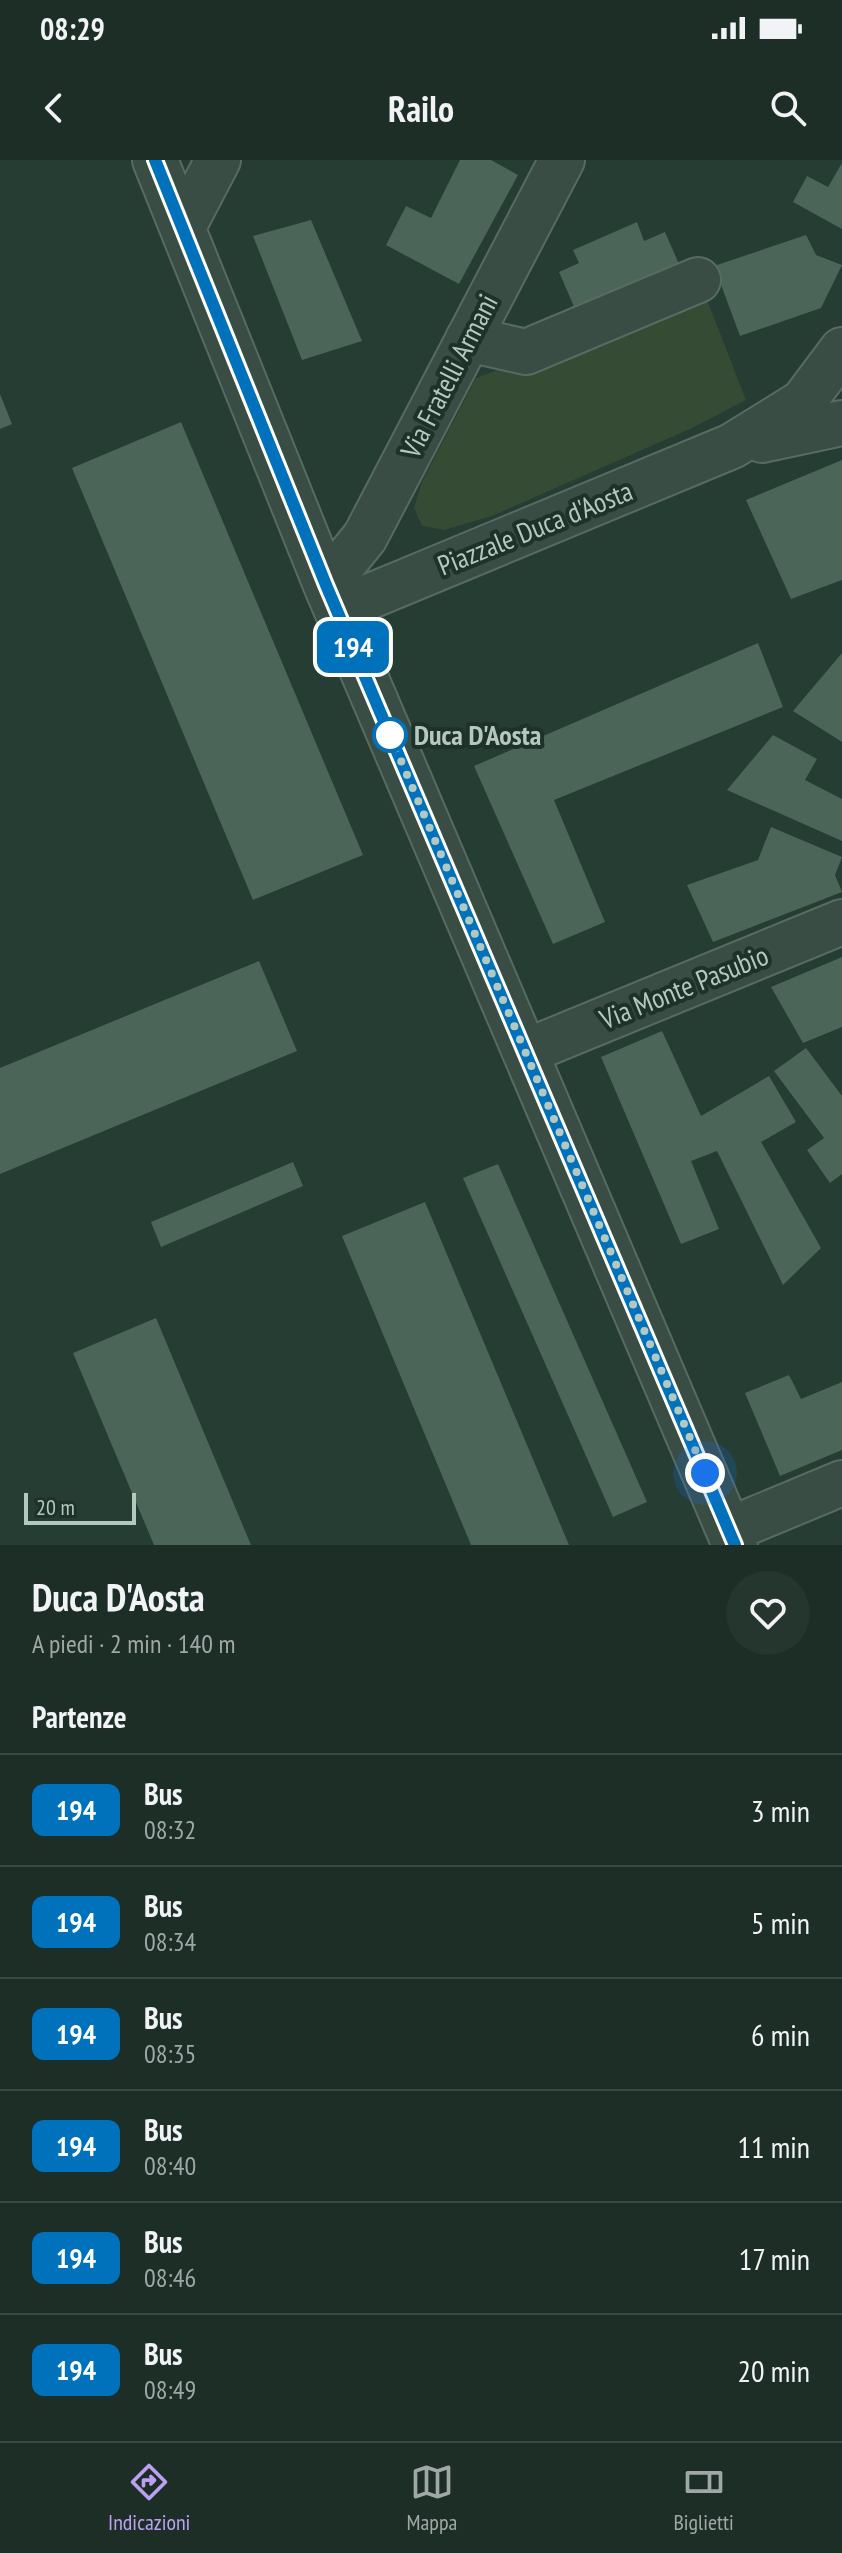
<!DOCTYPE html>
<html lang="it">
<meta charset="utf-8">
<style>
:root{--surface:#1c2e26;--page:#25362e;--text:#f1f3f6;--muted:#a0a8a7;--line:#3a4a43;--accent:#bca0f2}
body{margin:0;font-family:"PT Sans Narrow",sans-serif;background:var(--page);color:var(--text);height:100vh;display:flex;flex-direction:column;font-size:30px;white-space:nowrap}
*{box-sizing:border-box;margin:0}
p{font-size:26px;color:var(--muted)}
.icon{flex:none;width:44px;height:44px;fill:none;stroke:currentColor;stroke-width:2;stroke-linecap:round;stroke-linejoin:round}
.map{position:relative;height:1385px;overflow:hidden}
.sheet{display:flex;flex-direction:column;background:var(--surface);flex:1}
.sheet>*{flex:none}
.badge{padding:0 16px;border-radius:12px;font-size:28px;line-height:52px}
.scale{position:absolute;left:24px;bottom:20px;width:112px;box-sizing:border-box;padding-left:8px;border:4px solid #b5c8c0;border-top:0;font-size:22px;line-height:28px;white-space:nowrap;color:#b5c8c0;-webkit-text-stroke:6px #1e3229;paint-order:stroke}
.you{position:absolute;width:40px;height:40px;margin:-20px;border:6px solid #fff;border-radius:50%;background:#1a73e8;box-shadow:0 0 0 12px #1a73e833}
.map>.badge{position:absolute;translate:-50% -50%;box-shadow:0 0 0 4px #fff}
h2{padding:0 32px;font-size:30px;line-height:72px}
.round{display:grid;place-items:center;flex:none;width:84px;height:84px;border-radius:42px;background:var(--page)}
.summary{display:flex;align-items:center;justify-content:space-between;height:136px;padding:0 32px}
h1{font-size:38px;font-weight:700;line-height:60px}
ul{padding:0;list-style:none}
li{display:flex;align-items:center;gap:24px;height:112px;padding:0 32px;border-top:2px solid var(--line)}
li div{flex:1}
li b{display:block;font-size:30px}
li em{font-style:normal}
li .badge{min-width:88px;font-weight:700;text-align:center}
.status{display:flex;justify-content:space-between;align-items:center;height:56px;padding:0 40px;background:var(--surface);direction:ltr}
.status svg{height:22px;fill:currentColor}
header{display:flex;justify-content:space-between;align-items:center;height:104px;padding:0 32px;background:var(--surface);font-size:36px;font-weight:700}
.tab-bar{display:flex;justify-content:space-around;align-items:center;height:112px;border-top:2px solid var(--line);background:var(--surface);font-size:22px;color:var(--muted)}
.tab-bar a{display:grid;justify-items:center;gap:4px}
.tab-bar .active{color:var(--accent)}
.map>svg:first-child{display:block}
.green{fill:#364b33}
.building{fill:#4b6559}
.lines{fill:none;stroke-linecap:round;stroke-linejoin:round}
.minor-casing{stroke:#576b62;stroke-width:48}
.minor{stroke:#394d44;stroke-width:44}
.line-casing{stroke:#fff;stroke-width:18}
.line{stroke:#0072bc;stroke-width:12}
.walk{stroke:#b5c8c0;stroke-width:8;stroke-dasharray:0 14.4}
.stop-dot{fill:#fff;stroke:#0072bc;stroke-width:4}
.labels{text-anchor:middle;stroke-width:8;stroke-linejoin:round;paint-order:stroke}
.street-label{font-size:28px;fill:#b5c8c0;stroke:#1e3229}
.stop-label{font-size:28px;font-weight:bold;fill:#b5c8c0;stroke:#1e3229;text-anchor:start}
</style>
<div class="status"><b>08:29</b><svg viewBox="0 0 49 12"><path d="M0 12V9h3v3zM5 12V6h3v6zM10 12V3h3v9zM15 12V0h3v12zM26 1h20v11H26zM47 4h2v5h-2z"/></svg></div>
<header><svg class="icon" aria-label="back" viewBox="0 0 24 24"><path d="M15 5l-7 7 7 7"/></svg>Railo<svg class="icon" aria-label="search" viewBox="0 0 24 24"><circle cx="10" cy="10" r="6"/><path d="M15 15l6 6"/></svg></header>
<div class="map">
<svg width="842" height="1385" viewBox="0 0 842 1385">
<rect width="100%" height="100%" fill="#253d32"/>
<path class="green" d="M 704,132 L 746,240 L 692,268 L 492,356 L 444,370 L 422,366 L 414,348 L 422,322 L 476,218 Z"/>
<path class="building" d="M 460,0 L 491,0 L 518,15 L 459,124 L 386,85 L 406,46 L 431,58 Z
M 842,3 L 842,69 L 793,42 L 807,16 L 828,27 Z
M 311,60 L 362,181 L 302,200 L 253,76 Z
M 637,62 L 644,81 L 665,72 L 679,104 L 575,149 L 559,112 L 579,103 L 573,90 Z
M 806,75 L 816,95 L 842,105 L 821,148 L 740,176 L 714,106 Z
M 0,234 L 12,264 L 0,269 Z
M 181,262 L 363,695 L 253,740 L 72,308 Z
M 842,300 L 842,420 L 791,439 L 746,340 Z
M 758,483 L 783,547 L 554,640 L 605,762 L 553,784 L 474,606 Z
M 842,493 L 842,582 L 793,551 Z
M 773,575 L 817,599 L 805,620 L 842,639 L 842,681 L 727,630 Z
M 771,667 L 842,697 L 835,715 L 842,732 L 713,782 L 687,725 L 758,700 Z
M 842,797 L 842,867 L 803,883 L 771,827 Z
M 259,801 L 297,891 L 0,1014 L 0,908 Z
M 662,871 L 701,956 L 769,916 L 796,962 L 761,982 L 821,1088 L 783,1125 L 717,991 L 691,1001 L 719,1069 L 681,1084 L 601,897 Z
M 806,888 L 842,936 L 842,1014 L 830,1023 L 807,990 L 824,978 L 774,911 Z
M 293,1002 L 303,1026 L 161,1087 L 151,1062 Z
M 498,1004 L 647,1342 L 613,1357 L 463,1018 Z
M 425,1042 L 569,1385 L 471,1385 L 342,1076 Z
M 156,1158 L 251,1385 L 154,1385 L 73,1193 Z
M 789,1215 L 801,1239 L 842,1222 L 842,1290 L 780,1316 L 745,1233 Z"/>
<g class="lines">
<defs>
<path id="minor" d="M 155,0 L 326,425 L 735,1385
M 184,65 L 218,0
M 468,179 L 526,192 L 698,120
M 762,280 L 842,263
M 326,425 L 365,377 L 562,0
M 337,450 L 732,286 L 803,242 L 842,190
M 525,892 L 842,762
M 729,1370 L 842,1323"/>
</defs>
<use href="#minor" class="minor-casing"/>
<use href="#minor" class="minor"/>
</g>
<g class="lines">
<defs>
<path id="line" d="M 155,0 L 326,425 L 735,1385"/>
</defs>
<use href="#line" class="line-casing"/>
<use href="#line" class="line"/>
<path class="walk" d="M 390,575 L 705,1313"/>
</g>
<circle class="stop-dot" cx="390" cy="575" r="16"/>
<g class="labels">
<g class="street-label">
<text transform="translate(449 216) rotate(-63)" y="10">Via Fratelli Armani</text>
<text transform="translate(535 368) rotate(-22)" y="10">Piazzale Duca d'Aosta</text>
<text transform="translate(684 827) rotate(-22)" y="10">Via Monte Pasubio</text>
</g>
<g class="stop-label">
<text x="414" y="585">Duca D'Aosta</text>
</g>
</g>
</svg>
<div class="scale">20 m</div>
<div class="you" style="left:705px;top:1313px"></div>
<b class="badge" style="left:353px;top:487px;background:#0072bc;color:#fff">194</b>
</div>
<section class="sheet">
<div class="summary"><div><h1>Duca D'Aosta</h1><p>A piedi · 2 min · 140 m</p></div><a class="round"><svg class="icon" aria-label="heart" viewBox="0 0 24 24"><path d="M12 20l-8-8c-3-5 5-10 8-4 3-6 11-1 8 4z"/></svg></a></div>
<h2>Partenze</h2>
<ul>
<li><span class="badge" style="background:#0072bc;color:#fff">194</span><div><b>Bus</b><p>08:32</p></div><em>3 min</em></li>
<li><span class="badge" style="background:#0072bc;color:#fff">194</span><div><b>Bus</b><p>08:34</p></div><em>5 min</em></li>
<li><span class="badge" style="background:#0072bc;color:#fff">194</span><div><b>Bus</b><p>08:35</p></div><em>6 min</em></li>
<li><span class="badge" style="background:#0072bc;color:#fff">194</span><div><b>Bus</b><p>08:40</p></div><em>11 min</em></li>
<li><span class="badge" style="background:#0072bc;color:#fff">194</span><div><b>Bus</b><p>08:46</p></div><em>17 min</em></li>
<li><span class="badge" style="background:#0072bc;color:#fff">194</span><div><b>Bus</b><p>08:49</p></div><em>20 min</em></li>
</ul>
</section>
<nav class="tab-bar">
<a class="active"><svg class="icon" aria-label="directions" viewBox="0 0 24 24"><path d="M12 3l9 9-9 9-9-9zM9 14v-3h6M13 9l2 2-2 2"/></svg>Indicazioni</a>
<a><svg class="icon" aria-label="map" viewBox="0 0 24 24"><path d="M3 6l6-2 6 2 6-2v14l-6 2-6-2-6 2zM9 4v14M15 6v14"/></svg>Mappa</a>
<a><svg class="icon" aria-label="tickets" viewBox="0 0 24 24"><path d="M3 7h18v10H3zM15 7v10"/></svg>Biglietti</a>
</nav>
